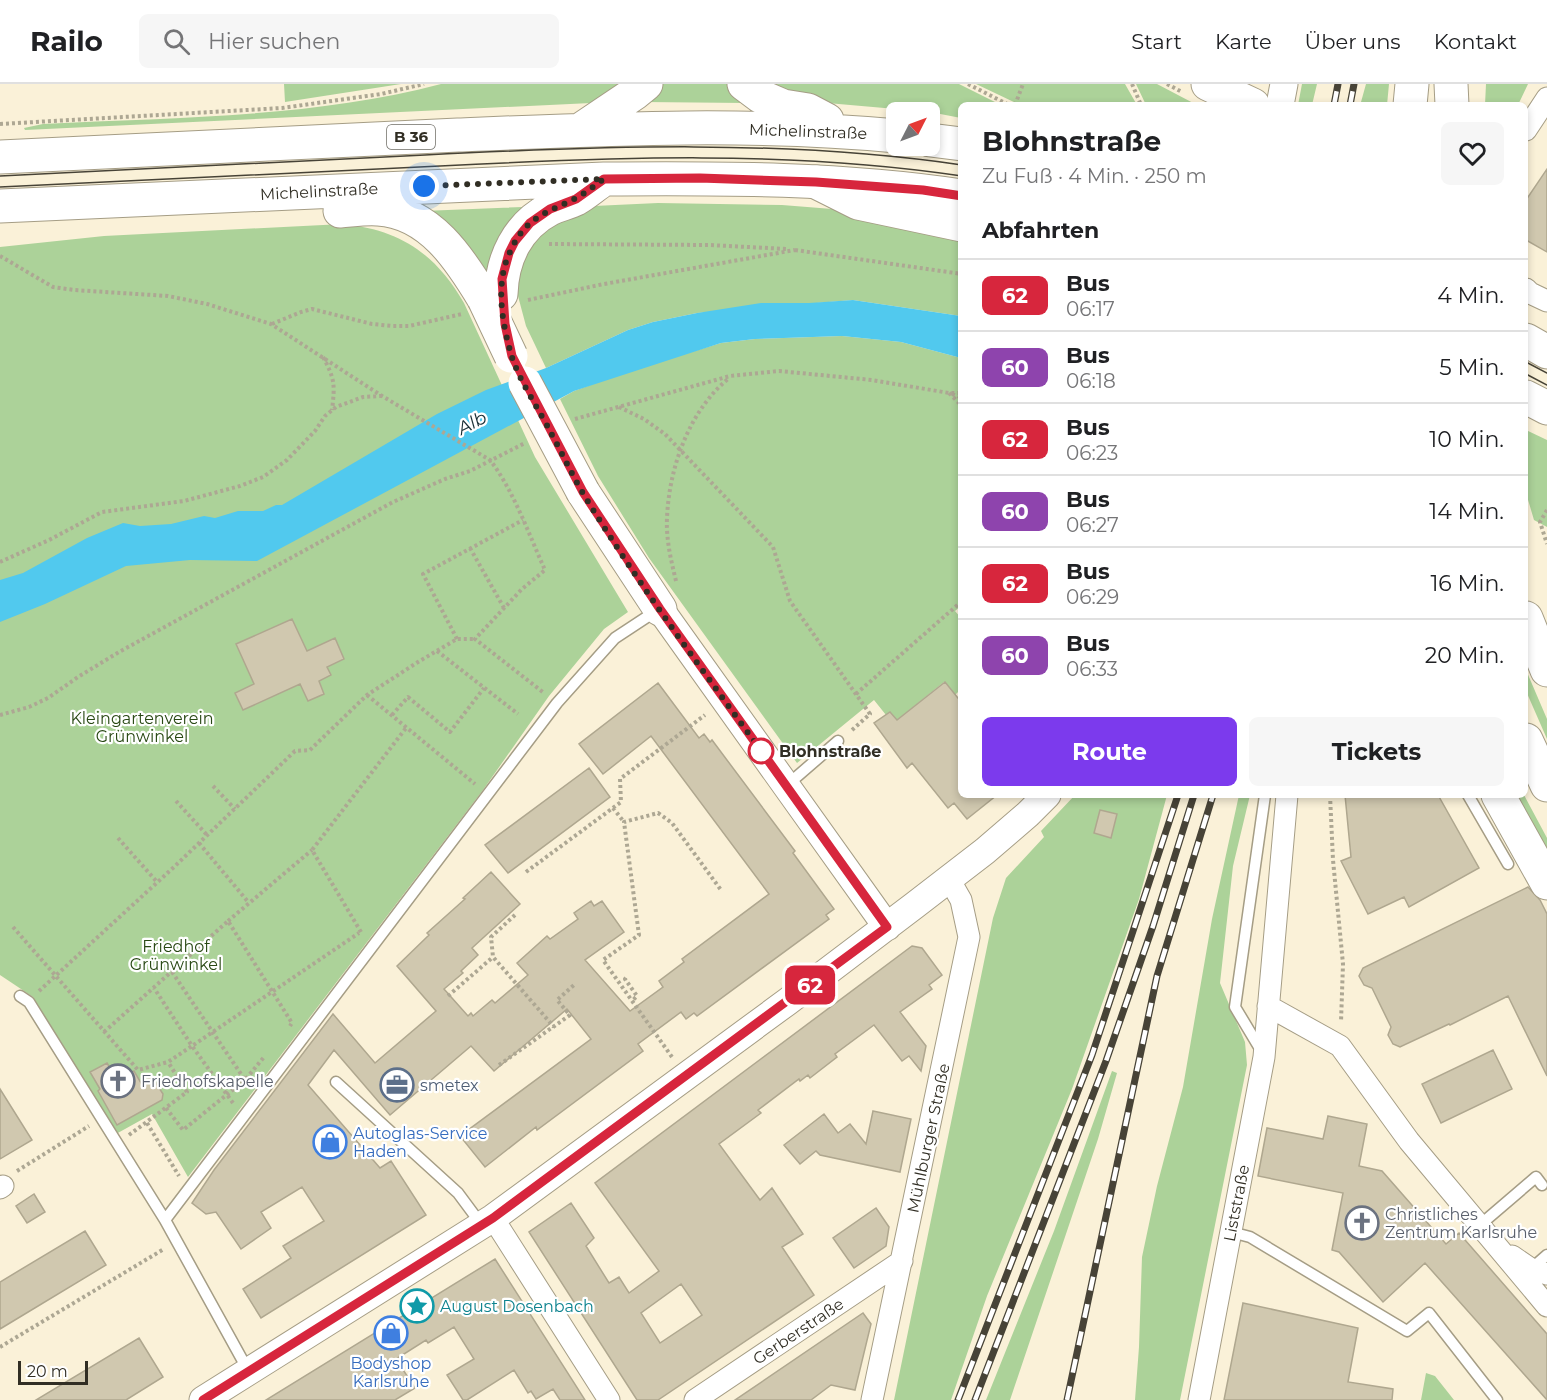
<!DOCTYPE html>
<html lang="de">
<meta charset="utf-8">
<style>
:root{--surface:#fff;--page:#f6f6f6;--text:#202124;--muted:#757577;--line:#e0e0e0;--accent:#7c3aed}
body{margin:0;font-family:Montserrat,sans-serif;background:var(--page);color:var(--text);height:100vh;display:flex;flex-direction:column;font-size:22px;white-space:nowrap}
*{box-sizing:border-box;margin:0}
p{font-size:20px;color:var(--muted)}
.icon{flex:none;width:33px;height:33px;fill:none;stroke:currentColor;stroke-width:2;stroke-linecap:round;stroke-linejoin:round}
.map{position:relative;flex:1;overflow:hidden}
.details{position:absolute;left:958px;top:18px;width:570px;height:696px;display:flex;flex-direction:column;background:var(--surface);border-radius:9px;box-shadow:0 3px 9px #0003}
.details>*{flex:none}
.badge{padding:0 12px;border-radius:9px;font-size:21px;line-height:39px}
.needle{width:39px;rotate:48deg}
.controls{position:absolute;left:886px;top:18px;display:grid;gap:12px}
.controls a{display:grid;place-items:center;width:54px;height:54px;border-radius:9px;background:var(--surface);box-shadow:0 3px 9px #0003;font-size:30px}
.scale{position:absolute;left:18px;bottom:15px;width:70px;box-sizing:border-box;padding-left:6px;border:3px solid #312e24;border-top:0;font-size:16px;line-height:21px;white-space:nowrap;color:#312e24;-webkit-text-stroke:4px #fff;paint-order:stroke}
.you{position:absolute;width:30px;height:30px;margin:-15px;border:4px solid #fff;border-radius:50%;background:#1a73e8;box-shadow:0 0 0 9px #1a73e833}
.map>.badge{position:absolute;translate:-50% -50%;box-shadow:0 0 0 3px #fff}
h2{padding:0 24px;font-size:22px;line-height:54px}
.round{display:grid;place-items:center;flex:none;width:63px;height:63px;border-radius:9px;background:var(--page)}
.overview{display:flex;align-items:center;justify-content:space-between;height:102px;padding:0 24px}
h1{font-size:28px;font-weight:700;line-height:45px}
.action{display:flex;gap:12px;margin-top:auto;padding:12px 24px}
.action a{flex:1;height:69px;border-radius:9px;background:var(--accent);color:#fff;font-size:24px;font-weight:700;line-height:69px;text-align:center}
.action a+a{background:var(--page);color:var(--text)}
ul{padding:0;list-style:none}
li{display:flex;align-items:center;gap:18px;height:72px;padding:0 24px;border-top:2px solid var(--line)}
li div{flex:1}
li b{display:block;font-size:22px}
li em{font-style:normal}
li .badge{min-width:66px;font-weight:700;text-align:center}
header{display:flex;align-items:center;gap:36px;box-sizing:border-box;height:84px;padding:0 30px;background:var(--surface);border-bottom:2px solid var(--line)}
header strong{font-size:28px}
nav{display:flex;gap:33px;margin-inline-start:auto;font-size:21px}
.search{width:420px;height:54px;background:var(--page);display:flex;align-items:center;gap:15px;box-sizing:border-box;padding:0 21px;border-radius:9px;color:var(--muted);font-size:22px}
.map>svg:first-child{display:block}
.green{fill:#acd299}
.water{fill:#51c9ee}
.building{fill:#d0c8af;stroke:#afa78f;stroke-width:1.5;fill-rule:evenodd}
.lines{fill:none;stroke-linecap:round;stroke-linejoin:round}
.service-casing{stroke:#a59d85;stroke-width:13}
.minor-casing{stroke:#a59d85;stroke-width:23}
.tertiary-casing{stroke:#a59d85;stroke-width:29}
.primary-casing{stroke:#a59d85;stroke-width:35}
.trunk-casing{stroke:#a59d85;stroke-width:35}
.path{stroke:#ada793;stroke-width:4;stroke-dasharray:3 3;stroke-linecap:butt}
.service{stroke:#fff;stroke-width:10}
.minor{stroke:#fff;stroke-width:21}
.tertiary{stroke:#fff;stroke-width:27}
.primary{stroke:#fff;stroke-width:33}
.trunk{stroke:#fff;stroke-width:33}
.tram{stroke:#474337;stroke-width:1.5}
.rail-casing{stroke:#474337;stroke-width:7}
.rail{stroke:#fff;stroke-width:4.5;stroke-dasharray:14;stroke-linecap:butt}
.primary-bridge-casing{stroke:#a59d85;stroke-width:35;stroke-linecap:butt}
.primary-bridge{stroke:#fff;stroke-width:33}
.line-casing{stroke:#fff;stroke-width:14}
.line{stroke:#d7263d;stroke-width:9}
.walk{stroke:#312e24;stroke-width:6;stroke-dasharray:0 10.8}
.stop-dot{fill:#fff;stroke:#d7263d;stroke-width:3}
.labels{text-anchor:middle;stroke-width:4.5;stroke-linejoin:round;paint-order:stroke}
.shield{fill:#fff;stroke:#6f6d66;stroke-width:1.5}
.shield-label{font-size:15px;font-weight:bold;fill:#312e24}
.street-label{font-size:16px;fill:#312e24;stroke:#fff}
.park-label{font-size:16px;fill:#284813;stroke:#fff}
.stop-label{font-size:16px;font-weight:bold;fill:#312e24;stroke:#fff;text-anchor:start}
.worship-label{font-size:16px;fill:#5b616d;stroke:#fff;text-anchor:start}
.service-label{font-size:16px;fill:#4e5e75;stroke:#fff;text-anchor:start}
.shop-label{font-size:16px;fill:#366cbe;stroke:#fff;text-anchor:start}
.culture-label{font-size:16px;fill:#0d838f;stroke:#fff;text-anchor:start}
.water-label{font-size:18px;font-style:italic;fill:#182d34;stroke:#fff}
</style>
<header>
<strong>Railo</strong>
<div class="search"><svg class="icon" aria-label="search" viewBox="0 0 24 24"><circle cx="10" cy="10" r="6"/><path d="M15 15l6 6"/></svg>Hier suchen</div>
<nav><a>Start</a><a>Karte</a><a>Über uns</a><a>Kontakt</a></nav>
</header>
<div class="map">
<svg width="1547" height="1316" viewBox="0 0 1547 1316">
<rect width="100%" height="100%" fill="#faf1d8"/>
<path class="green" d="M 284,0 L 401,0 L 285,18 Z
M 441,0 L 631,0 L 602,16 L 591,19 L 25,46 L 24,44 L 43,40 C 176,33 312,34 441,0 Z
M 657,0 L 729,0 L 746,19 L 644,18 Z
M 759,0 L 959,0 L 1001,21 L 962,21 L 961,34 L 930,28 L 793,16 Z
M 976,0 L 1125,0 L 1137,21 L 1020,21 Z
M 1136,0 L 1157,0 L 1197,21 L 1146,21 Z
M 1302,0 L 1317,0 L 1312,21 L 1298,21 Z
M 1366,0 L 1389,0 L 1387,21 L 1370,21 L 1361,18 Z
M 1486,0 L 1528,0 L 1518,21 L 1485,21 Z
M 658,119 L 782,121 L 845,126 L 961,156 L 961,232 L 853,216 L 697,229 L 653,238 L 628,246 L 546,284 L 526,242 L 518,212 L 516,190 L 521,169 L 545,139 L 594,122 Z
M 525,123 L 489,195 L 423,127 L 523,123 Z
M 343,140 C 400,146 435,169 464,219 L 535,373 L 628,528 L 604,545 L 549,612 L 483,706 L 188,1093 L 152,1030 L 116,1050 L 33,913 L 0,891 L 0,163 L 104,152 Z
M 842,252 L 901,258 L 961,274 L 962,521 L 955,527 L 961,534 L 961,605 L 955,611 L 944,598 L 897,636 L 890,628 L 886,631 L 874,616 L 797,679 L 649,474 L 598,392 L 560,315 L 574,307 L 632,286 L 721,259 L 755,255 Z
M 1526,346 L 1547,356 L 1547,443 L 1534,436 L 1526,409 Z
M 1526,586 L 1547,635 L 1547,655 L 1526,607 Z
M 1075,711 L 1167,711 L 1139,815 L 1072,1005 L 987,1212 L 951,1316 L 894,1316 L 993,834 L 1006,794 L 1044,753 L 1041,747 Z
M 1239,711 L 1250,711 L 1233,782 L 1220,899 L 1245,958 L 1247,981 L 1180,1316 L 1135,1316 L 1139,1263 L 1142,1173 L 1157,1102 L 1183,1003 L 1212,835 Z
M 1516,711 L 1524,711 L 1547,754 L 1547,771 Z
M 1112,987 L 1117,989 L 1098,1055 L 1010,1316 L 986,1316 L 1054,1147 Z
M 1426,1289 L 1435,1292 L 1454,1316 L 1421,1316 Z"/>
<path class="water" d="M 853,216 L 961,232 L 961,274 L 901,258 L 842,252 L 755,255 L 721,259 L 574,307 L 257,477 L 190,476 L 126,482 L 45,520 L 0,538 L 0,496 L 23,489 L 87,454 L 123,439 L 140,442 L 171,440 L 204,432 L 215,434 L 238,427 L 263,427 L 276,421 L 282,421 L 437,330 L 486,306 L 546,284 L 628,246 L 653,238 L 697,229 L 761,219 L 809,219 Z"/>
<path class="building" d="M 1547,85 L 1547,168 L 1526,156 L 1526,116 Z
M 292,535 L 307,567 L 335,554 L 344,575 L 327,583 L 331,591 L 319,597 L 324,610 L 308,617 L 300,600 L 243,626 L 235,609 L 254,600 L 236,560 Z
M 945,598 L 962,619 L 962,711 L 997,711 L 967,735 L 954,719 L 948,724 L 912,679 L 907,684 L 874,639 L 890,628 L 897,636 Z
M 658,599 L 699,654 L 704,650 L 710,658 L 712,656 L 789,759 L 795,767 L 793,769 L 834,825 L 826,831 L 829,835 L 697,932 L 694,929 L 686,935 L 681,928 L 638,960 L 643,967 L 537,1046 L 536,1043 L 485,1083 L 460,1052 L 591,955 L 567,925 L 494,987 L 471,962 L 390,1031 L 334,966 L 308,1001 L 380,1084 L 391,1077 L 426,1131 L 261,1234 L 243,1205 L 291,1174 L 283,1162 L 324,1137 L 302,1103 L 261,1128 L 271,1144 L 241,1165 L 216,1128 L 206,1130 L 192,1119 L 214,1086 L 333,930 L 375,979 L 436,927 L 397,882 L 429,851 L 427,849 L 465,815 L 463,814 L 491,788 L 520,820 L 472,864 L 478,871 L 461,887 L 463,889 L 444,905 L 468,932 L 471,929 L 473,932 L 492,916 L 495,919 L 528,891 L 517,879 L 547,852 L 550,855 L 578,835 L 574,829 L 591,817 L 594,822 L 602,817 L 624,848 L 585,876 L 630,927 L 663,903 L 659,897 L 684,878 L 682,875 L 769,810 L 651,652 L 603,690 L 579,660 Z
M 589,684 L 610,713 L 508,789 L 485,761 Z
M 1345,711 L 1438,711 L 1479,784 L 1409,823 L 1404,813 L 1368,830 L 1341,777 L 1351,773 Z
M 1100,726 L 1117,730 L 1111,754 L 1094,749 Z
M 1528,803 L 1540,816 L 1547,830 L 1547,992 L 1508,912 L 1450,941 L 1449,940 L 1400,963 L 1393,960 L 1388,951 L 1391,943 L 1372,904 L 1364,901 L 1359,892 L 1363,884 Z
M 912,862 L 922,864 L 942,891 L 929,901 L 932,905 L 900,928 L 926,962 L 921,987 L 909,972 L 902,977 L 874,941 L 835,970 L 837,973 L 810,994 L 808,991 L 800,997 L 799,995 L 758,1026 L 761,1029 L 719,1060 L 760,1116 L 772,1104 L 803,1150 L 782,1163 L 814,1211 L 658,1316 L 637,1316 L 529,1148 L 571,1119 L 594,1154 L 586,1162 L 609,1199 L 619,1193 L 629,1209 L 659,1187 L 595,1099 ZM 681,1200 L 702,1231 L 660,1259 L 641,1229 Z
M 1493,966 L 1512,1005 L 1441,1039 L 1422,1000 Z
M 107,979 L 117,996 L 134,987 L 141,999 L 152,993 L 163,1010 L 162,1016 L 117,1041 L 98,1007 L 100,1005 L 90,988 Z
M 0,1005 L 32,1056 L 0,1075 Z
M 873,1027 L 911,1035 L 900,1088 L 820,1071 L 816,1067 L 800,1080 L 784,1061 L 824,1030 L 838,1049 L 850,1040 L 866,1060 Z
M 1328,1032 L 1367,1040 L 1359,1082 L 1382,1087 L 1446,1160 L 1459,1149 L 1547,1250 L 1547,1316 L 1425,1179 L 1383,1218 L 1339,1168 L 1332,1166 L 1343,1109 L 1258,1092 L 1267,1044 L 1323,1055 Z
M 34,1110 L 45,1128 L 27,1139 L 16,1122 Z
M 876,1124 L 889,1143 L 886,1162 L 854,1184 L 833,1154 Z
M 85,1147 L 106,1181 L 0,1245 L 0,1198 Z
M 495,1175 L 585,1316 L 560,1316 L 553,1305 L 536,1315 L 531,1307 L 528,1309 L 514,1286 L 467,1316 L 463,1316 L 447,1291 L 474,1275 L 454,1243 L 428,1259 L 426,1256 L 396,1275 L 415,1304 L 395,1316 L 266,1316 Z
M 1243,1219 L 1358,1244 L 1348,1298 L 1393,1305 L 1392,1316 L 1224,1316 Z
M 863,1229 L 871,1240 L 855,1306 L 831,1301 L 811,1316 L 735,1316 Z
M 139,1254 L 163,1293 L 126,1316 L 36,1316 Z"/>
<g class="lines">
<defs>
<path id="service" d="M 786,702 L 838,657
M 1468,711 L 1508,780
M 20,912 L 29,918 L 165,1136 L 249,1288
M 1262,968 L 1235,923 L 1265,711
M 336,998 L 458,1109 L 481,1140
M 165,1136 L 557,619 L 615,554 L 656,527
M 1480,1141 L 1536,1093 L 1542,1101
M 1231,1148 L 1250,1153 L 1407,1247 L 1429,1229 L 1497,1316
M 1531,1185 L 1547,1171"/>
<path id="minor" d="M 1526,46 L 1547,14
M 1526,205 L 1530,209 L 1547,217
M 1268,922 L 1340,962 L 1409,1057 L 1547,1222
M 0,1104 L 3,1102
M 493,1134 L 609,1316
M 1512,1172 L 1531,1185 L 1547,1190
M 695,1316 L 902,1177
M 872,1316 L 969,853 L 961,816 L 949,795
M 1199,1316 L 1264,973 L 1287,711"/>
<path id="tertiary" d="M 1280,21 L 1284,0
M 660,525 L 887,843
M 203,1316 L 493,1134 L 787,918 L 915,821 L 985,767 L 1028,730 L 1047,711"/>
<path id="primary" d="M 744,0 L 760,12 L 783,22 L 808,26 L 827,36
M 1208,0 L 1253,21
M 580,46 L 635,9 L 646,0
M 930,56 L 962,60
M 0,73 C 152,65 305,58 458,51 C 604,45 751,38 897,52
M 0,122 L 604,95 C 723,94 844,94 962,112
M 340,127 C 353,126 366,124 378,125 C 430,128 460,175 484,215
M 501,210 C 502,175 517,142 550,125 C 558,121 568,119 576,115 C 585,110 594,102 603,96
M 1526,256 L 1547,268
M 1526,313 L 1547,324
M 583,408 L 660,525"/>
<path id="trunk" d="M 1451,0 L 1452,21
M 1410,21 L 1412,0
M 816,98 L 858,119 L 962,141
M 1526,534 L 1547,586
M 1526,656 L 1547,701
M 1498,711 L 1547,799"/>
</defs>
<use href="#service" class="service-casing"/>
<use href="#minor" class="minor-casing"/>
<use href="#tertiary" class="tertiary-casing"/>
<use href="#primary" class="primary-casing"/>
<use href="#trunk" class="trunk-casing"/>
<path class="path" d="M 968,0 L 1009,21
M 1132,0 L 1141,21
M 1167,0 L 1182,8
M 1015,21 L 1023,0
M 0,40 L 282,24 L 381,10 L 424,0
M 549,160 L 709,161 L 787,165
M 795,166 L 962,190
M 0,172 L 53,203 L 74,206 L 168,212 L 207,220 L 271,240 L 382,312 L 490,376 C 514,407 529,451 545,486 L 522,505 L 475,555 L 544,609
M 528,216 L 604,200 L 795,166
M 272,240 L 301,228 L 312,225 L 372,240 L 393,242 L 409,242 L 462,230
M 323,273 C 335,295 335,301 332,326
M 949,309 L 962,322
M 952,310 L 962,314
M 619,323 L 644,335 L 665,350 L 773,463 L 790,517 L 870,630 L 851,647
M 575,335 L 730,292 L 779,287 L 872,296 L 949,309 L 962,309
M 1547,426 L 1540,438 L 1547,460
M 470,464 L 504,524
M 0,478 L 49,456 L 102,428 L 184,417 L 240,402 L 263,393 L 287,376 L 315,347 L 325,332 L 336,323 L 363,313 L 381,312
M 676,497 C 671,476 666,456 667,434 C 669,384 689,327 728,295
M 457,555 L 423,490 L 523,436
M 437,567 L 518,630
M 856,610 L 962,517
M 367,611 L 475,700
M 0,631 L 29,623 L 48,614 L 78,593 L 119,568 L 393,418 L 445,395 L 470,387 L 525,359
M 392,631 L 408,613 L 450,648 L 484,604
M 213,702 L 235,725
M 1330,711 L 1333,776 L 1343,880 L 1341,938
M 176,717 L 207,751
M 613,724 L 624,738
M 118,754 L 157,798
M 199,759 L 249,819
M 526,788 L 621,718 L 620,695 L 705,631
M 515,831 L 491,853 L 493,873 L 554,943
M 228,837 L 312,766
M 13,843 L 138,986 L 168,978 L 192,962 L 154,904
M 361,848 L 312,766 L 406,644
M 172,888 L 245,996 L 264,973
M 626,894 L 625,895 L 637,912 L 632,917
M 39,907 L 174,783 L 295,667 L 310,666 L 367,611 L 418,578 L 457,555 L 475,555
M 448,912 L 493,873
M 104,948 L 228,837 L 292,939 L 290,942
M 672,973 L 603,876 L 639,851 L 624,738 L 658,729 L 672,739 L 721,806
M 499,981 L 570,931 L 557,916 L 575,900
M 233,1019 L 192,962 L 359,849
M 166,1024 L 183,1046 L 245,996
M 147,1039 L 179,1092
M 129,1051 L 187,1008 L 168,978
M 17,1087 L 89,1042
M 0,1263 L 164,1165"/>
<use href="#service" class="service"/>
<use href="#minor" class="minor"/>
<use href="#tertiary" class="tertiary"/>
<use href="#primary" class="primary"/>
<use href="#trunk" class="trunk"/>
<path class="tram" d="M 0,92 C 142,85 284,78 425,71 C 604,62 784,55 962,81
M 0,103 C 147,96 293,89 440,82 C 614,73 789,66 962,92
M 1526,278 L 1547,289
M 1526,290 L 1547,301"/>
<defs>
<path id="rail" d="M 1334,21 L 1338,0
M 1350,21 L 1354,0
M 958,1316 L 1092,971 L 1178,711
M 975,1316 L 1106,977 L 1153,842 L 1194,711
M 1067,1316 L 1157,892 L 1213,711"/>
</defs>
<use href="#rail" class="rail-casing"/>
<use href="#rail" class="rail"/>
<defs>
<path id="primary-bridge" d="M 484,215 L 511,272
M 525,299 L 583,408"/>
</defs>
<use href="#primary-bridge" class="primary-bridge-casing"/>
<use href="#primary-bridge" class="primary-bridge"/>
</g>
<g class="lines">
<defs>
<path id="line" d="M 203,1316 L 493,1134 L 887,843 L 660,525 L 583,408 L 512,272 L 505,240 L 502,195 L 509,169 L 515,157 L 530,139 L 550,125 L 576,115 L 604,95 L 700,94 L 816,98 L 923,106 L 962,112"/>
</defs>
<use href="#line" class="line-casing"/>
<use href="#line" class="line"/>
<path class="walk" d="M 424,102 L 604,95 C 595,101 585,110 574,115 C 544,130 525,134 510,168 C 495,199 502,238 511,270 C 518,295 540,327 552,351 C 563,371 572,391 584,411 C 638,500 701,584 762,668 L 761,667"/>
</g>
<defs>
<symbol id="church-ring" viewBox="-11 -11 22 22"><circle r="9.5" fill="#fff" stroke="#6b7280" stroke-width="1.5"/><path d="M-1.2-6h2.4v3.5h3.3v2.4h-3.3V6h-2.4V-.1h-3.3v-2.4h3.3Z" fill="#6b7280"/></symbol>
<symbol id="office-ring" viewBox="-11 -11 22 22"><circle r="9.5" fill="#fff" stroke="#5c6f8a" stroke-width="1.5"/><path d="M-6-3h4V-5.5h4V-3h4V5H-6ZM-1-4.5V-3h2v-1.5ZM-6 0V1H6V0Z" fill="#5c6f8a"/></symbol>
<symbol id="shop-ring" viewBox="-11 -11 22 22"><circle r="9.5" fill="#fff" stroke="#3f7fe0" stroke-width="1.5"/><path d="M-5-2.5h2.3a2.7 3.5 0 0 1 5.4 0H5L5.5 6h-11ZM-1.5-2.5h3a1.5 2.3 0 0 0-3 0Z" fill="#3f7fe0"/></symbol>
<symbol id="sight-ring" viewBox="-11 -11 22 22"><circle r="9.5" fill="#fff" stroke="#0f9aa8" stroke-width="1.5"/><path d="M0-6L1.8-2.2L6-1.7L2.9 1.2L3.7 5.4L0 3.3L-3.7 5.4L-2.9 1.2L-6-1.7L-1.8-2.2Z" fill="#0f9aa8"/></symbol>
</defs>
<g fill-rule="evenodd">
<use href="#church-ring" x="99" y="978" width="38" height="38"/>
<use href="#office-ring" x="378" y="982" width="38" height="38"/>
<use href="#shop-ring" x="311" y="1039" width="38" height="38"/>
<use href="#church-ring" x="1343" y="1120" width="38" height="38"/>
<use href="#sight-ring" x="398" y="1203" width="38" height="38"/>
<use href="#shop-ring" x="372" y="1230" width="38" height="38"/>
</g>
<circle class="stop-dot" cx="761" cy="667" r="12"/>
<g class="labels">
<rect class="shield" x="387" y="41" width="48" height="24" rx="4.5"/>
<g class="shield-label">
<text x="411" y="58">B 36</text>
</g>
<g class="street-label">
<text transform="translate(808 47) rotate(2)" y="6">Michelinstraße</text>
<text transform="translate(319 107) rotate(-3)" y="6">Michelinstraße</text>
<text transform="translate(928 1054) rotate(-78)" y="6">Mühlburger Straße</text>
<text transform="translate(1236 1119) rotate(-79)" y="6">Liststraße</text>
<text transform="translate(798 1247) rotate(-34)" y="6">Gerberstraße</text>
</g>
<g class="park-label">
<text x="142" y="640">Kleingartenverein<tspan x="142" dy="18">Grünwinkel</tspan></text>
<text x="176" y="868">Friedhof<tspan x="176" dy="18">Grünwinkel</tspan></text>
</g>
<g class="stop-label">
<text x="779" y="673">Blohnstraße</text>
</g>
<g class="worship-label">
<text x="141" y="1003">Friedhofskapelle</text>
<text x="1385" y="1136">Christliches<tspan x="1385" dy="18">Zentrum Karlsruhe</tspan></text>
</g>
<g class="service-label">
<text x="420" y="1007">smetex</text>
</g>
<g class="shop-label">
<text x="353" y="1055">Autoglas-Service<tspan x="353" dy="18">Haden</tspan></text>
<text x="391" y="1285" text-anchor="middle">Bodyshop<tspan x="391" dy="18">Karlsruhe</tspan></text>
</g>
<g class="culture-label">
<text x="440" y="1228">August Dosenbach</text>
</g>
<g class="water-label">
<text transform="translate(472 339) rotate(-27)" y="6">Alb</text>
</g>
</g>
</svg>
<div class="controls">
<a><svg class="needle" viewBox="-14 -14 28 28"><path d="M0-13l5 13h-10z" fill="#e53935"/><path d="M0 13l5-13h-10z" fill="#757577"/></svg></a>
</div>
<div class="scale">20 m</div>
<div class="you" style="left:424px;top:102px"></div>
<b class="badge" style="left:810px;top:901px;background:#d7263d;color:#fff">62</b>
<section class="details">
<div class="overview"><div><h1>Blohnstraße</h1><p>Zu Fuß · 4 Min. · 250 m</p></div><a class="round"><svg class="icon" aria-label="heart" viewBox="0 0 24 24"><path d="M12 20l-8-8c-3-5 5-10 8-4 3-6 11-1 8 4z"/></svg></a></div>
<h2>Abfahrten</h2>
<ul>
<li><span class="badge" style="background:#d7263d;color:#fff">62</span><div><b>Bus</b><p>06:17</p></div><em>4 Min.</em></li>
<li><span class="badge" style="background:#8e44ad;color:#fff">60</span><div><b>Bus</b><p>06:18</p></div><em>5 Min.</em></li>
<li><span class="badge" style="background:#d7263d;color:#fff">62</span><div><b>Bus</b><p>06:23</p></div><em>10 Min.</em></li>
<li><span class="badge" style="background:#8e44ad;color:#fff">60</span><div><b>Bus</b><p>06:27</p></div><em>14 Min.</em></li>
<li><span class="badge" style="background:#d7263d;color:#fff">62</span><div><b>Bus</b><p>06:29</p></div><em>16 Min.</em></li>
<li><span class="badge" style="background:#8e44ad;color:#fff">60</span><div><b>Bus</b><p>06:33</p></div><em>20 Min.</em></li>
</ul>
<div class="action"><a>Route</a><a>Tickets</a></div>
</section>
</div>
